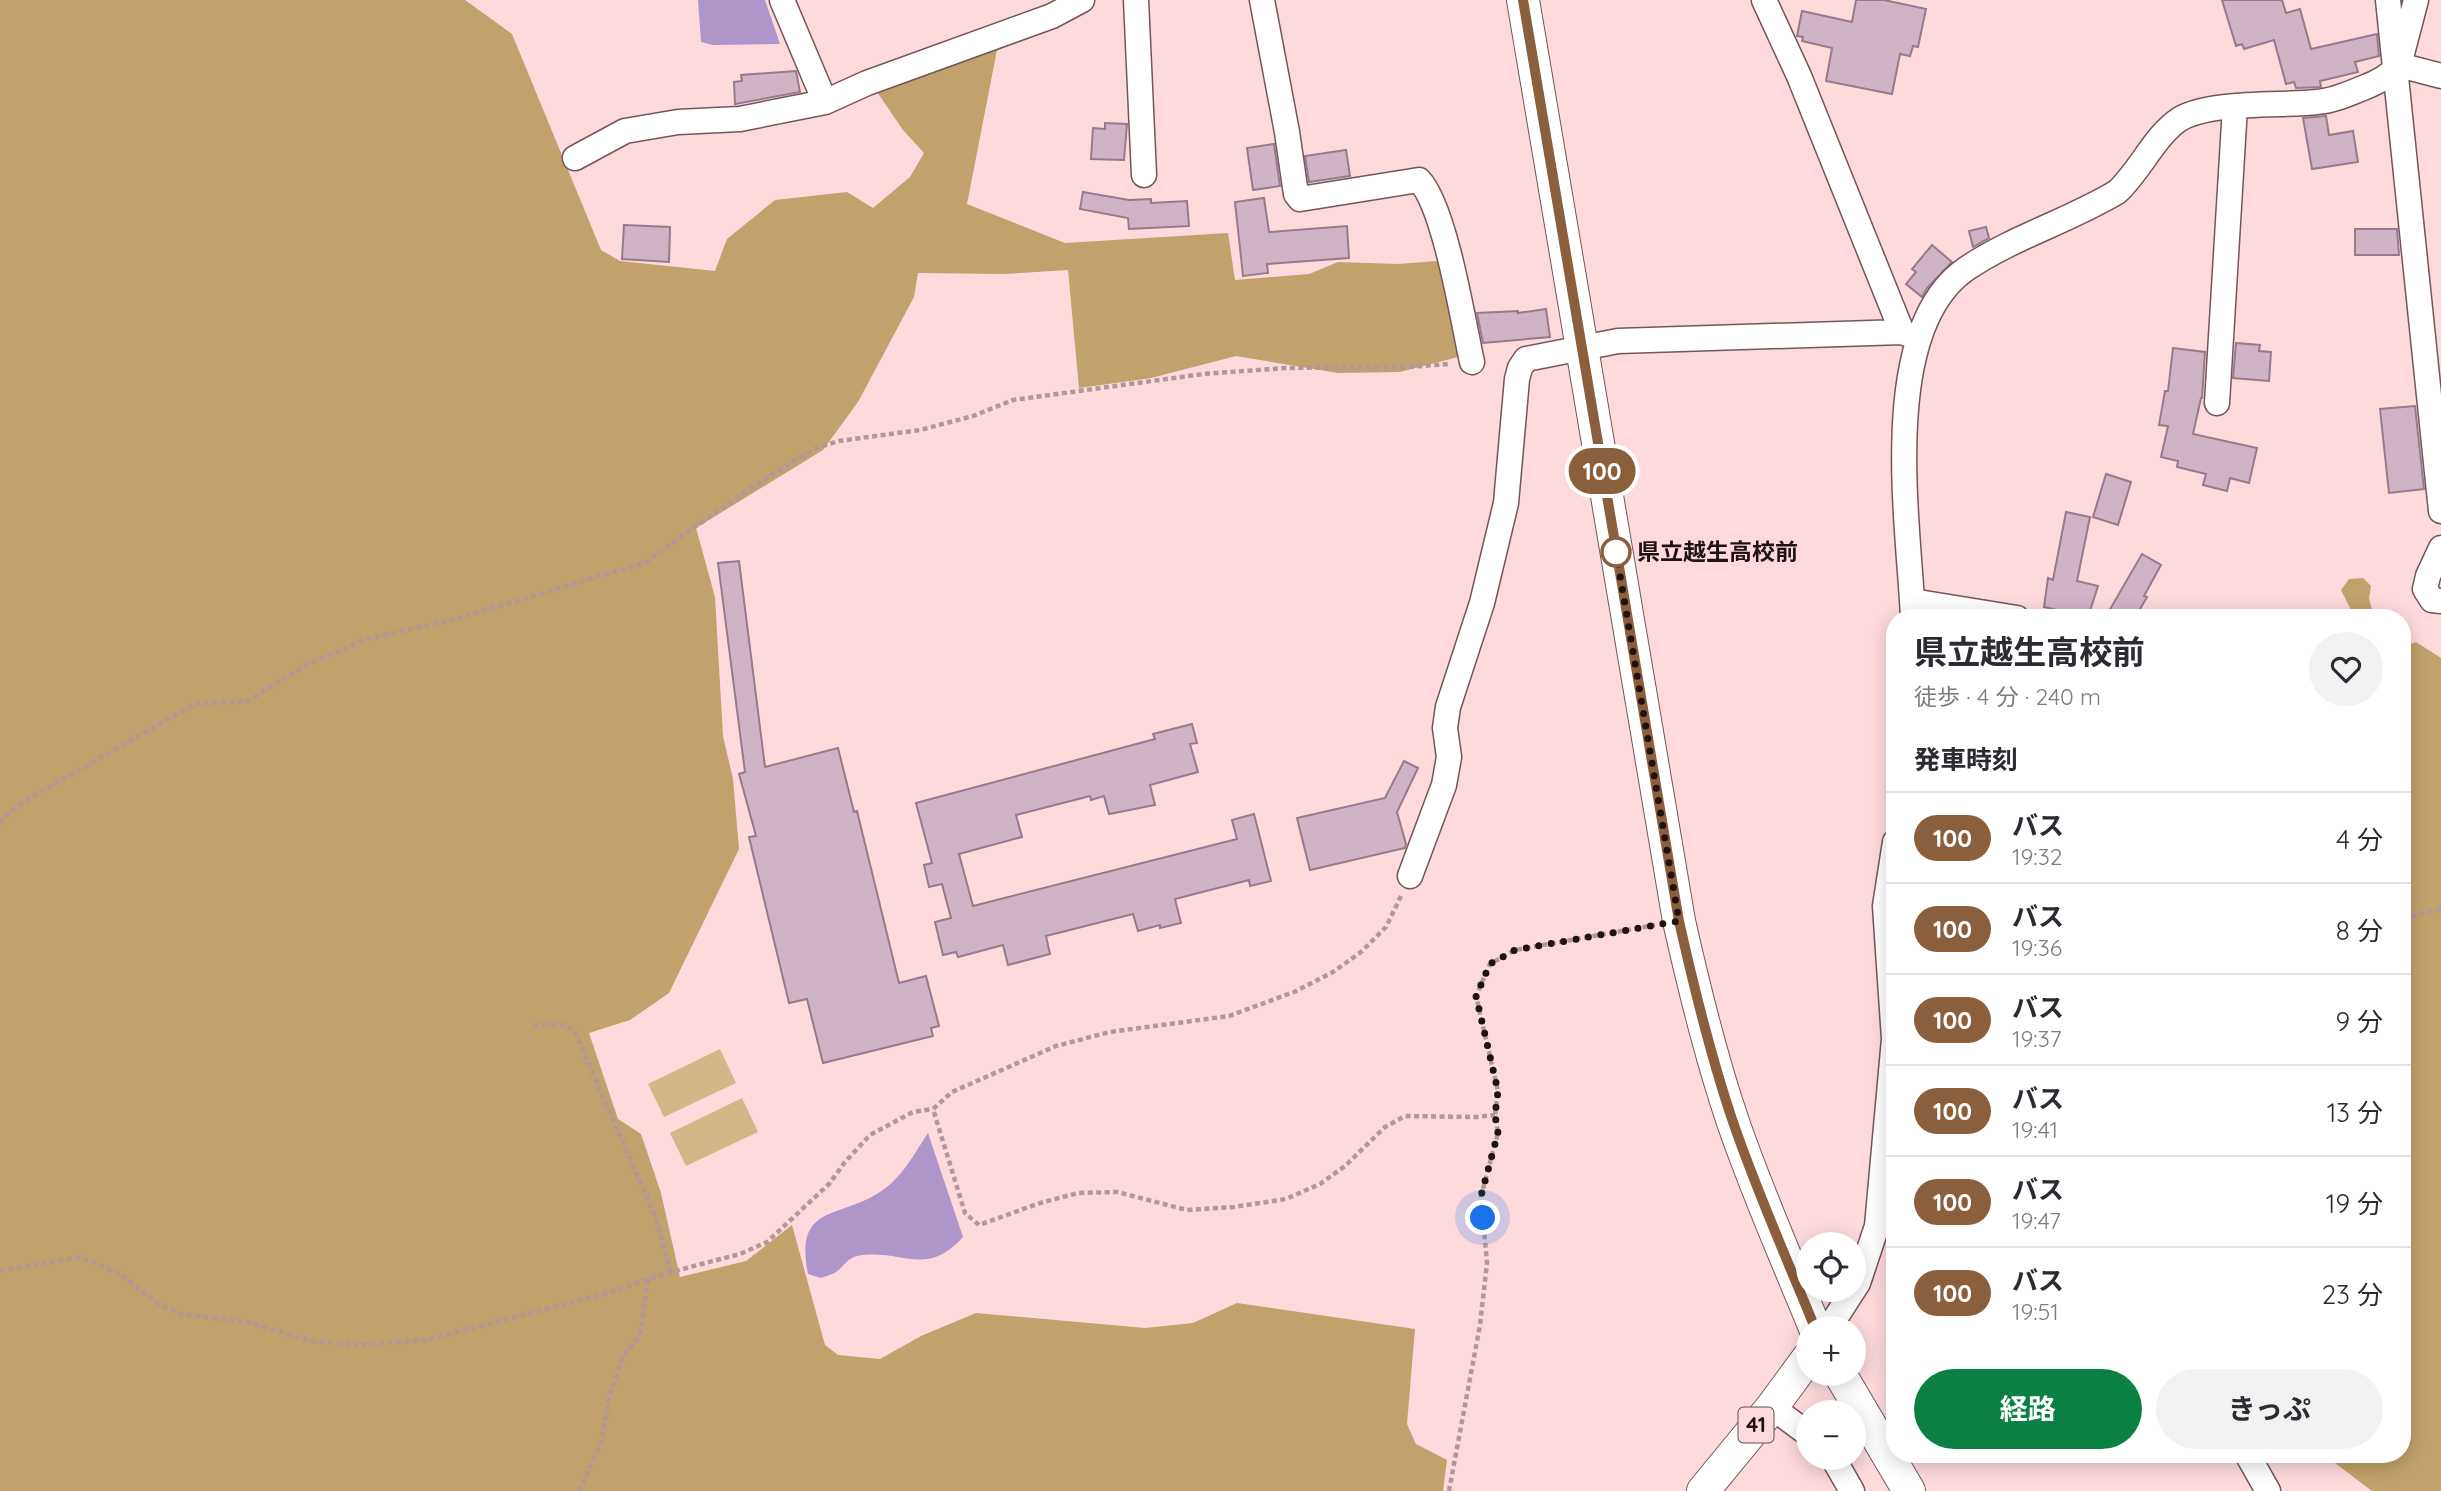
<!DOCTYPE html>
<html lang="ja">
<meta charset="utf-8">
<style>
:root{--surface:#fff;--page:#f2f2f3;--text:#2b2b33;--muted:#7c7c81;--line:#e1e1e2;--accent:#0b8043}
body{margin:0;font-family:Quicksand,"Noto Sans JP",sans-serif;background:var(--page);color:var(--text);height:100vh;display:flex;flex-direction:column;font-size:26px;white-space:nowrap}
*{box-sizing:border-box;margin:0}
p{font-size:23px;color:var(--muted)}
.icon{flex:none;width:38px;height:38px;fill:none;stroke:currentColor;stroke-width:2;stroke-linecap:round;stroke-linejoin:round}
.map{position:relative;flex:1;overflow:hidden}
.details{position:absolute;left:1886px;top:609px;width:525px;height:854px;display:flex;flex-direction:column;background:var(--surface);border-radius:28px;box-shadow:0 4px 18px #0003}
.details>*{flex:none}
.badge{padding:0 14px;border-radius:23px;font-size:24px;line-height:46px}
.fabs{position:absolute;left:1796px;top:1232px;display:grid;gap:14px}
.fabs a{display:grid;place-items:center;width:70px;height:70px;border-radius:50%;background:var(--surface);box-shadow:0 4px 18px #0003;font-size:35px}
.you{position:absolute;width:35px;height:35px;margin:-18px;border:5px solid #fff;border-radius:50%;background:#1a73e8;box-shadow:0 0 0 10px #1a73e833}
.map>.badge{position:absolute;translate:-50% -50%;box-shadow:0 0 0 4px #fff}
h2{padding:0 28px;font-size:26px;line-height:63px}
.round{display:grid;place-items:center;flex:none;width:74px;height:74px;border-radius:37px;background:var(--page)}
.headline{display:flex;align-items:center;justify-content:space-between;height:119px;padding:0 28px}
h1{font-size:33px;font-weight:700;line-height:52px}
.cta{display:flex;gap:14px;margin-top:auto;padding:14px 28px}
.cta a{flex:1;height:80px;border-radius:42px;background:var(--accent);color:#fff;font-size:28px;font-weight:700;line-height:80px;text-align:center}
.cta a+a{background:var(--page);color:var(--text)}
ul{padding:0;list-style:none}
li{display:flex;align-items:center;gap:21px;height:91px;padding:0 28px;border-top:2px solid var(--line)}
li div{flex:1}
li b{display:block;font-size:26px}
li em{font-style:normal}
li .badge{min-width:77px;font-weight:700;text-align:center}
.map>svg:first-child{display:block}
.green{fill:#d5b787}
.forest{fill:#c2a16c}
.water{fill:#ae95ca}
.building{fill:#cfb4c6;stroke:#957b8c;stroke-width:2}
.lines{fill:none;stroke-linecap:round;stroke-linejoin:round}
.minor-casing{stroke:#735658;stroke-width:27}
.major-casing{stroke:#735658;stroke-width:34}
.path{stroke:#b29698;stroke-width:4.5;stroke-dasharray:5 3.5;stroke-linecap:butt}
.minor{stroke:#fff;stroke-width:24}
.major{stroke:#fff;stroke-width:32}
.line-casing{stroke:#fff;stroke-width:16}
.line{stroke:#8b5e3c;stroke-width:10}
.walk{stroke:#1e1214;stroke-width:7;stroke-dasharray:0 12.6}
.stop-dot{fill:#fff;stroke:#8b5e3c;stroke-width:3.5}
.labels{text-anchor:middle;stroke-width:5;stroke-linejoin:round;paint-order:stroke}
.shield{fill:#fedadd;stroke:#614e50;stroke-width:2}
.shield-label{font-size:21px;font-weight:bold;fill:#1e1214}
.stop-label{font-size:23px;font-weight:bold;fill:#1e1214;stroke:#fedadd;text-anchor:start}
</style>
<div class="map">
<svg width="2441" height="1491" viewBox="0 0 2441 1491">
<rect width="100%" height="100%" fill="#fedadd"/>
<path class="green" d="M 720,1049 L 736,1083 L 664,1117 L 648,1084 Z
M 742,1098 L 758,1132 L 686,1166 L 670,1133 Z"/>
<path class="forest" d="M 0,0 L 465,0 L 512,34 L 601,250 L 620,261 L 715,271 L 727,239 L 775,200 L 847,192 L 873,208 L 910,177 L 924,153 L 903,130 L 877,92 L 997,50 L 967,204 L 1065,243 L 1228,233 L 1235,280 L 1309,274 L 1338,262 L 1398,264 L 1450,260 L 1462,356 L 1400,372 L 1338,373 L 1236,356 L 1151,378 L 1079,388 L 1068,270 L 1005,274 L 918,273 L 914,297 L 858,402 L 823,450 L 696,528 L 715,597 L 723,736 L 733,779 L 739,849 L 669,993 L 630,1020 L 589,1033 L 618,1119 L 641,1134 L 661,1193 L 680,1277 L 746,1261 L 792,1225 L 825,1345 L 838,1355 L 880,1359 L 921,1336 L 976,1313 L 1145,1328 L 1193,1323 L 1237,1303 L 1415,1329 L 1407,1424 L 1416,1444 L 1447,1460 L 1443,1491 L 0,1491 Z
M 2363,578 L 2371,586 L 2369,598 L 2374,618 L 2355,618 L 2341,590 L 2349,579 Z
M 2416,642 L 2441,658 L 2441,1491 L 2372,1491 L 2323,1454 L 2403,1454 L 2403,647 Z"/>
<path class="water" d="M 698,0 L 765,0 L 780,44 L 713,45 L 701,42 Z
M 928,1133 L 963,1237 C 925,1279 902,1248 857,1256 C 848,1258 843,1267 836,1272 C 831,1275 825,1276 821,1278 L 808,1274 C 794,1204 839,1219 880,1192 C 902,1178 914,1154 928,1133 Z"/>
<path class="building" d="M 1856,0 L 1884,0 L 1926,9 L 1918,47 L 1913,46 L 1910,56 L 1900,54 L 1892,94 L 1826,81 L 1832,48 L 1802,41 L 1803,37 L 1797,36 L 1802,11 L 1852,22 Z
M 2222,0 L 2282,0 L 2286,13 L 2300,9 L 2311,49 L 2377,34 L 2379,56 L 2355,62 L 2358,72 L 2320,81 L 2321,87 L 2296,88 L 2294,82 L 2286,84 L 2274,40 L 2244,49 L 2242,44 L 2236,46 Z
M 796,71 L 800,92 L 735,104 L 734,82 L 742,81 L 741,75 Z
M 2326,116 L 2329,135 L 2353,131 L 2358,162 L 2312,169 L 2303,118 Z
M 1105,123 L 1127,124 L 1124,160 L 1091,159 L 1093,128 L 1105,129 Z
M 1274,144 L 1280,186 L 1253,190 L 1247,148 Z
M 1346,150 L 1350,176 L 1309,182 L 1305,156 Z
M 1083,192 L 1129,200 L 1151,199 L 1151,203 L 1187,201 L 1189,226 L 1129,229 L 1128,218 L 1080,209 Z
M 1264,198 L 1269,232 L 1347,226 L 1349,258 L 1267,264 L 1268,273 L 1243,276 L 1235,202 Z
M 624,225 L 670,227 L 669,262 L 622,259 Z
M 1986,227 L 1989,238 L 1973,247 L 1969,231 Z
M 2355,229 L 2397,229 L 2399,255 L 2355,255 Z
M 1932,245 L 1952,262 L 1927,288 L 1922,297 L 1906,284 L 1916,272 L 1912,269 Z
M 1546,309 L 1550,337 L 1483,343 L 1477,313 L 1518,311 L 1518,313 Z
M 2236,343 L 2260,345 L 2259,351 L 2271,352 L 2269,381 L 2233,378 Z
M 2173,348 L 2205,352 L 2202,398 L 2201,398 L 2193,434 L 2257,448 L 2249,483 L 2230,478 L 2227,491 L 2203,485 L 2206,474 L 2177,467 L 2178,461 L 2161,457 L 2168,426 L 2159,425 L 2165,391 L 2168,391 Z
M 2415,406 L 2424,489 L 2389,493 L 2380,409 Z
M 2106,474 L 2131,482 L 2118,525 L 2093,517 Z
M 2066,512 L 2090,517 L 2077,581 L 2098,586 L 2088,617 L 2044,607 L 2048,578 L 2053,580 Z
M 2142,554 L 2161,565 L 2144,596 L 2147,597 L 2135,618 L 2122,618 L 2109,611 Z
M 739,561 L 765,767 L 838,748 L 854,812 L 857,811 L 899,983 L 926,976 L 939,1026 L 931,1028 L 933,1036 L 823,1063 L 807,999 L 789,1003 L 749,837 L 756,836 L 739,774 L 745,772 L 718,563 Z
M 1192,724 L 1197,743 L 1190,744 L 1198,772 L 1150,785 L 1155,805 L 1109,814 L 1104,796 L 1091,800 L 1090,796 L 1016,815 L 1022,837 L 959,854 L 973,906 L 1237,839 L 1232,820 L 1254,814 L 1271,881 L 1250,886 L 1249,880 L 1175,899 L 1181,923 L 1160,928 L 1160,925 L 1138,931 L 1133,914 L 1046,936 L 1050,954 L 1008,965 L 1003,945 L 958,957 L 956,952 L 943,955 L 935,922 L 951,918 L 942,884 L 929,887 L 924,865 L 932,863 L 916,803 L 1155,739 L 1153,734 Z
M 1404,761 L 1418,768 L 1397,812 L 1406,844 L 1405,848 L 1310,870 L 1297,818 L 1385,798 Z"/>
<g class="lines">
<defs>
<path id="minor" d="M 782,0 L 825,102
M 1136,0 L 1144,175
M 1262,0 L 1287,132 L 1296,194 L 1300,199 L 1419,180 C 1445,207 1463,321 1472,362
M 1764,0 L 1799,76 L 1902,332
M 2388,0 L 2441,511
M 2399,65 L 2441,76
M 575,158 L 625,131 L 678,122 L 740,119 L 825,102 L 867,83 L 1052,16 L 1082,0
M 2217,403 L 2235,107
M 2441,548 L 2428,576 L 2425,589 L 2432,600 L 2441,601
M 1912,601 L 2017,618
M 1913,618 C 1909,525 1877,331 1966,269 C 2013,237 2069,221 2117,192 C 2140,171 2155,135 2180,119 C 2210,101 2281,106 2317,102 C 2333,101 2348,94 2363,88 C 2376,83 2390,76 2399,65 L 2416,0
M 1410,876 L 1444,785 L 1449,757 L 1445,728 L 1448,707 L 1482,603 L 1506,503 L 1517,379 L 1520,368 L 1526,359 L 1618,341 L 1902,332 L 1919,339
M 1829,1328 L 1858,1283 L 1877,1226 L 1894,1039 L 1885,906 L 1895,842
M 1772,1407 L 1808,1434
M 2247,1454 L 2268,1491
M 1833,1458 L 1852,1491"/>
<path id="major" d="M 1523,0 L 1679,921 C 1694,988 1710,1054 1732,1119 C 1756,1190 1787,1259 1815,1328
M 1840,1374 L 1909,1491
M 1703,1491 L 1772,1407 L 1808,1358"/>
</defs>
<use href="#minor" class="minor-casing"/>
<use href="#major" class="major-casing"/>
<path class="path" d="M 0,823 L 8,813 L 35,795 L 195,704 L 248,701 L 306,665 L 367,639 L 459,618 L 647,562 L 680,537 L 768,477 L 816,448 L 839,441 L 920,430 L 973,416 L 1013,400 L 1203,374 L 1285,368 L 1407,367 L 1449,364
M 1401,896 L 1386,927 L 1361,952 L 1333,972 L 1294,992 L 1229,1016 L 1110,1032 L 1056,1046 L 952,1092 L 933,1109 L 965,1213 L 979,1225 L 1040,1203 L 1078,1193 L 1117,1192 L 1187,1210 L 1234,1207 L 1286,1199 L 1320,1184 L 1345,1166 L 1385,1127 L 1405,1116 L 1476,1117 L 1495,1115
M 2403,918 L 2441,909
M 534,1025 L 564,1025 L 575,1032 L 655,1216 L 671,1272 L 740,1254 L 767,1242 L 829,1184 L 845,1162 L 870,1135 L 913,1112 L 933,1109
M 0,1271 L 80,1257 L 120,1274 L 158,1304 L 181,1314 L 252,1323 L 311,1341 L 358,1345 L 425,1340 L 597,1296 L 671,1272
M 579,1491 L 601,1443 L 609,1399 L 623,1357 L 640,1335 L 648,1279
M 1449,1491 L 1480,1325 L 1487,1263 L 1481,1196 L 1498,1133 L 1495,1115 L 1498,1091 L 1476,996 L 1490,964 L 1515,950 L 1655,925"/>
<use href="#minor" class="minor"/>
<use href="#major" class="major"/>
</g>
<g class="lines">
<defs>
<path id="line" d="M 1523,0 L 1679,921 C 1694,988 1710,1054 1732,1119 C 1756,1190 1787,1259 1815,1328"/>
</defs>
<use href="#line" class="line-casing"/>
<use href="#line" class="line"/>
<path class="walk" d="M 1483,1218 L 1481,1196 L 1498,1133 L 1495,1115 L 1498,1091 L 1476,996 L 1490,964 L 1515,950 L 1679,921 L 1616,552"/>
</g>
<circle class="stop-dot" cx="1616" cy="552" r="14"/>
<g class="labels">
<rect class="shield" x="1738.5" y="1407.5" width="35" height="35" rx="5"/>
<g class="shield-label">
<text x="1756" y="1432">41</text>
</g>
<g class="stop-label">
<text x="1637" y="560">県立越生高校前</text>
</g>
</g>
</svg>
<div class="fabs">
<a><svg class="icon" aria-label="locate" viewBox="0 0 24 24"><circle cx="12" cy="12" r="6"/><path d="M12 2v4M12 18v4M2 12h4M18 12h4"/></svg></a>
<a>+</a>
<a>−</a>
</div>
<div class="you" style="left:1483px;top:1218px"></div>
<b class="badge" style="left:1602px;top:471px;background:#8b5e3c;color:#fff">100</b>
<section class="details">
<div class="headline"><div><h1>県立越生高校前</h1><p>徒歩 · 4 分 · 240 m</p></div><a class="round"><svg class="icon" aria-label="heart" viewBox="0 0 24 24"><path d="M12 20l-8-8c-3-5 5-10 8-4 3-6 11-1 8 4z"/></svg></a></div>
<h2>発車時刻</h2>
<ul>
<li><span class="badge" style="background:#8b5e3c;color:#fff">100</span><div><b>バス</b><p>19:32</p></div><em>4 分</em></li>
<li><span class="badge" style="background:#8b5e3c;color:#fff">100</span><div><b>バス</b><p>19:36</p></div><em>8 分</em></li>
<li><span class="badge" style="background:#8b5e3c;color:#fff">100</span><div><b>バス</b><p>19:37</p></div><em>9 分</em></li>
<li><span class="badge" style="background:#8b5e3c;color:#fff">100</span><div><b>バス</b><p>19:41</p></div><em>13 分</em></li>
<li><span class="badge" style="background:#8b5e3c;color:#fff">100</span><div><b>バス</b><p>19:47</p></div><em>19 分</em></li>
<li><span class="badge" style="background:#8b5e3c;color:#fff">100</span><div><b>バス</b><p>19:51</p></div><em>23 分</em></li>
</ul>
<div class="cta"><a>経路</a><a>きっぷ</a></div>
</section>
</div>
